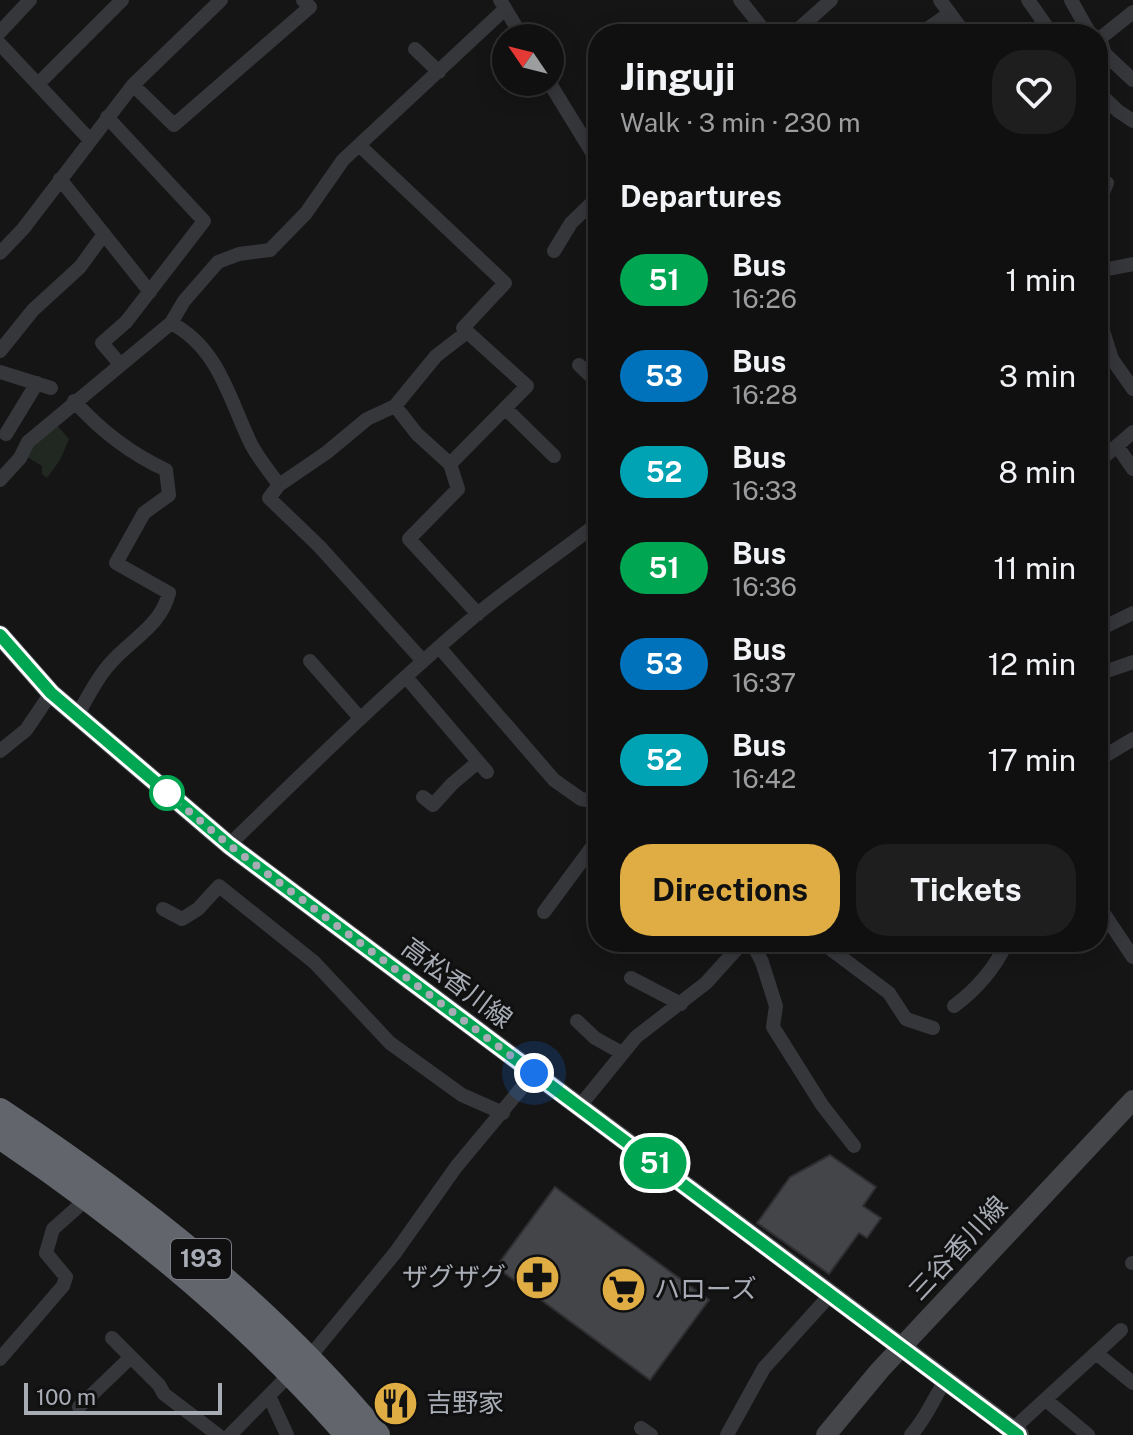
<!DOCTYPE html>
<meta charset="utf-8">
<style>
:root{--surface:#101010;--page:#1e1e1e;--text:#f1f3f6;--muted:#9c9d9f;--line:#303030;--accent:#dfad43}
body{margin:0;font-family:"Public Sans","Noto Sans JP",sans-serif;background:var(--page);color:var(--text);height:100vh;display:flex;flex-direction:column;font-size:30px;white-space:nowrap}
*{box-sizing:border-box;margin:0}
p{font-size:26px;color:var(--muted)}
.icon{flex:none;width:44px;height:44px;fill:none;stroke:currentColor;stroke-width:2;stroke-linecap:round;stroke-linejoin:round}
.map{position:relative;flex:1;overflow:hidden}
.panel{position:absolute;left:588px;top:24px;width:520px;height:928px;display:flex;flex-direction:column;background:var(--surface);border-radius:32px;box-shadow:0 4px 20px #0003,0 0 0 2px var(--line)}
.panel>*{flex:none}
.badge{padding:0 16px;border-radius:26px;font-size:28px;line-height:52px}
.needle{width:52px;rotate:305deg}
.tools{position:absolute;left:492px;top:24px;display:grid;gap:16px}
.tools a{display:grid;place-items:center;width:72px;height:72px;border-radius:50%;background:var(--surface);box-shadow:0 4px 20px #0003,0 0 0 2px var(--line);font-size:40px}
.scale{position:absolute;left:24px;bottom:20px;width:198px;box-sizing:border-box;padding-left:8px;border:4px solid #a8acb5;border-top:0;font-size:22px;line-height:28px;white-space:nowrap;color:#a8acb5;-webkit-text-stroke:6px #101011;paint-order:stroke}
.you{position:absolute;width:40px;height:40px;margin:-20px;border:6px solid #fff;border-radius:50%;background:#1a73e8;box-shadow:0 0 0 12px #1a73e833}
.map>.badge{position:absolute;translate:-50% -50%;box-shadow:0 0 0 4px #fff}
h2{padding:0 32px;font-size:30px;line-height:72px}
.round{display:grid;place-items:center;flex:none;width:84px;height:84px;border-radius:32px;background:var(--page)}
.headline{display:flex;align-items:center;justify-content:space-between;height:136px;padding:0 32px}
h1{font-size:38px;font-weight:700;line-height:60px}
.action{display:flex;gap:16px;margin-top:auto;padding:16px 32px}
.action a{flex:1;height:92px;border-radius:32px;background:var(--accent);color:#111;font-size:32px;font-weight:700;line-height:92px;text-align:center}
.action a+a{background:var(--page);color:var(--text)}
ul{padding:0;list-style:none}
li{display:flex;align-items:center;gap:24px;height:96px;padding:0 32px}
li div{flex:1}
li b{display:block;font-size:30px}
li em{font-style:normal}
li .badge{min-width:88px;font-weight:700;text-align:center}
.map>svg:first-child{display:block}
.green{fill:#212822}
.building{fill:#444549;stroke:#2f2f32;stroke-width:2}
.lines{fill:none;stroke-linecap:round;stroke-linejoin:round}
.street{stroke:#36373b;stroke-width:14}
.secondary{stroke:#44464a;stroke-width:20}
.highway{stroke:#62656b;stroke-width:26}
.line-casing{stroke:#fff;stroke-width:18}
.line{stroke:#00a651;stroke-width:12}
.walk{stroke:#a8acb5;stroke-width:8;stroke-dasharray:0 14.4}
.stop-dot{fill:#fff;stroke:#00a651;stroke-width:4}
.labels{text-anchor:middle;stroke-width:6;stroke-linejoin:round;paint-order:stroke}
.shield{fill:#101011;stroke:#7a7d84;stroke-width:2}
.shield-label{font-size:24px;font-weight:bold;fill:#a8acb5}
.street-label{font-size:26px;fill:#a8acb5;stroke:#101011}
.poi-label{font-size:26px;fill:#a8acb5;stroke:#101011;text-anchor:start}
</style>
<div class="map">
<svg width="1133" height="1435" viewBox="0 0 1133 1435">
<rect width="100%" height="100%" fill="#151516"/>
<path class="green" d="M 54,422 L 69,439 L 60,460 L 47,478 L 42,474 L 42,466 L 24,455 Z"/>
<path class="building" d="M 830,1155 L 876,1187 L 863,1206 L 881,1218 L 867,1238 L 859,1233 L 829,1274 L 757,1223 L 790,1177 Z
M 555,1187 L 709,1300 L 650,1380 L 496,1267 Z"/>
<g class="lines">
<path class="street" d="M 500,0 L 523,38
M 740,0 L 767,34
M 940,0 L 965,34
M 1028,0 L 1052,34
M 1071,0 L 1090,34
M 0,32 L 30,0
M 793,34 L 831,0
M 920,34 L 950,13
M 1100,39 L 1105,54 L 1133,80
M 1098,40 L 1133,12
M 0,44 L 90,140
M 415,49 L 439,72
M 549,82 L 598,162
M 38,84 L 122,0
M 133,85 L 174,125 L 310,7 L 303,0
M 1098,92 L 1118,111 L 1133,121
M 107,117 L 204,221 L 126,322 L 102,343 L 120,364
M 359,145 L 505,283 L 463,328 L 527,386 L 450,464 L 458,489 L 409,539 L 478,614
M 1098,177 L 1107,183 L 1099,202
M 60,179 L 150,292
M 554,251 L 571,223 L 598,197
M 0,253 L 23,229 L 133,85 L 221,0
M 1098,271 L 1133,264
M 1098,315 L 1112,359 L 1133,389
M 171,323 C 219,348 229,399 251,444 C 258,458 270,472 279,485 L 269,498 L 319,546 L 423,661
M 0,351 L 33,310 L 80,267 L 104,234
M 579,365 L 598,383
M 0,372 L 51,388
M 74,401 C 101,431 129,453 166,470 L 169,495 L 144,513 L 116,563 L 169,593 C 160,628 129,640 108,666 C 95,681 87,699 77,716
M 395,406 L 417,434 L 450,464
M 505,408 L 554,456
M 6,434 L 37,383
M 1117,446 L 1133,469
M 1098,462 L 1133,432
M 0,480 L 20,458 L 28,442 L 171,323 L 184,301 L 218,262 L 239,254 L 270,250 L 306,213 L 343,160 L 505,9
M 279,485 L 326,453 L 367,419 L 395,406 L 436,356 L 467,332
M 1098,630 L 1133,613
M 439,647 L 554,780 L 581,799 L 598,802
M 310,661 L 360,718
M 1110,670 L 1133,662
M 406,677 L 487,772
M 0,751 L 26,730 L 51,693
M 1098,760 L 1133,739
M 423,797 L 433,805 L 452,784 L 478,762
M 229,845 C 310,766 390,688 476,615 C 515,583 558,554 598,523
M 1098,905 L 1133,957
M 163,909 L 182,919 L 198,909 L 219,886 L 314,962 L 390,1043 L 462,1095 L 503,1113
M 544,912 L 598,839
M 752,942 L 762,962 L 776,1006 L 773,1027 L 822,1105 L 854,1146
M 821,942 L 889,993 L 906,1019 L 933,1028
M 631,978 L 681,1004
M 954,1006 C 977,989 995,968 1007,942
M 577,1021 L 595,1038 L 622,1053
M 579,1107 L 636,1037 L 706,983 L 743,942
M 1132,1263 L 1133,1263
M 112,1338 L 159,1385 L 164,1394 L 218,1435
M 1096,1353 L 1133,1383
M 0,1359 L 63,1286 L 66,1277 L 46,1253 L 53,1229 L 89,1197
M 269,1396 L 287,1435
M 1046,1400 L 1088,1435
M 79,1407 L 131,1357
M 641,1428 L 651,1435
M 1012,1430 L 1121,1330
M 230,1435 L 291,1373 L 308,1359 L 395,1253 L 456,1167 L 534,1073
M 727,1435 L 764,1368 L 831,1294
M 911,1435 C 927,1417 932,1401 945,1381"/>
<path class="secondary" d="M 0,635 L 51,693 L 229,845 L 1019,1435
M 826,1435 L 880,1370 L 1133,1100"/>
<path class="highway" d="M 0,1111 C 139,1203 270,1306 377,1435
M 0,1136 C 128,1222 246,1318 348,1435"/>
</g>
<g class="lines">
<defs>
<path id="line" d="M 0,635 L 51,693 L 229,845 L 1018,1435"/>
</defs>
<use href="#line" class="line-casing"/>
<use href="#line" class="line"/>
<path class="walk" d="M 167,793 L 229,845 L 534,1073"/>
</g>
<defs>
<symbol id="pharmacy-disc" viewBox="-11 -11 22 22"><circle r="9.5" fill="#dfad43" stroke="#101011"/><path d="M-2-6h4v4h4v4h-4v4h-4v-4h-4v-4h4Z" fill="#111"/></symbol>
<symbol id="supermarket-disc" viewBox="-11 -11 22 22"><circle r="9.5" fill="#dfad43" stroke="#101011"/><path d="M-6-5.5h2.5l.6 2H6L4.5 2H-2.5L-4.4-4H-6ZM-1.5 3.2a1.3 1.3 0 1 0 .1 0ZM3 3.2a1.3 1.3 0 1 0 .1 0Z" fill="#111"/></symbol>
<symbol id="restaurant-disc" viewBox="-11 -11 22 22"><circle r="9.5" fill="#dfad43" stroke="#101011"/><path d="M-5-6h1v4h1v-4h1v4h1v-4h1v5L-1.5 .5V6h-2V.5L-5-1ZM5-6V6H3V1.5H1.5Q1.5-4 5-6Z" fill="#111"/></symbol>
</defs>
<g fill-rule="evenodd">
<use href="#pharmacy-disc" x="512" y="1252" width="51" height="51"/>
<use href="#supermarket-disc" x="598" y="1264" width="51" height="51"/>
<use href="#restaurant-disc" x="370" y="1378" width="51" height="51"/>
</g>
<circle class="stop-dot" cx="167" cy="793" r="16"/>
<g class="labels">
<rect class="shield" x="171" y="1239" width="60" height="40" rx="6"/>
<g class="shield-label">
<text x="201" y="1267">193</text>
</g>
<g class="street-label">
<text transform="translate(457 983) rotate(37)" y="9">高松香川線</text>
<text transform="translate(958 1248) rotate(-47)" y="9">三谷香川線</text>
</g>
<g class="poi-label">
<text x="506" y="1286" text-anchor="end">ザグザグ</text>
<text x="654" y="1298">ハローズ</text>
<text x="426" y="1412">吉野家</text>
</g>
</g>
</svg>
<div class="tools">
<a><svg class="needle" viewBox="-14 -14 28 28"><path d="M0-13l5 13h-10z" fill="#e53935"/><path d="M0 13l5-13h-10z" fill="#9c9d9f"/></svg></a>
</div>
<div class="scale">100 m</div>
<div class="you" style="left:534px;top:1073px"></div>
<b class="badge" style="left:655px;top:1163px;background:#00a651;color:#fff">51</b>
<section class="panel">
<div class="headline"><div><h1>Jinguji</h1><p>Walk · 3 min · 230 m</p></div><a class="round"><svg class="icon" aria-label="heart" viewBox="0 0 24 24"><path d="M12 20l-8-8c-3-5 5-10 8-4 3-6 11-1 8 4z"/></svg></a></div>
<h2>Departures</h2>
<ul>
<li><span class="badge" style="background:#00a651;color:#fff">51</span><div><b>Bus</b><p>16:26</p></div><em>1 min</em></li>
<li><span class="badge" style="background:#0072bc;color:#fff">53</span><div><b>Bus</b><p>16:28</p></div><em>3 min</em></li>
<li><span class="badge" style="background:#00a3b4;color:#fff">52</span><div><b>Bus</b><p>16:33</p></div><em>8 min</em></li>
<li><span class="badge" style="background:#00a651;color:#fff">51</span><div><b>Bus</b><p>16:36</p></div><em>11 min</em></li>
<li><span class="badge" style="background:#0072bc;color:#fff">53</span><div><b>Bus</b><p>16:37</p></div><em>12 min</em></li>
<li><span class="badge" style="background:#00a3b4;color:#fff">52</span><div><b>Bus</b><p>16:42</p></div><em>17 min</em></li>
</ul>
<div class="action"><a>Directions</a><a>Tickets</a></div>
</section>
</div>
